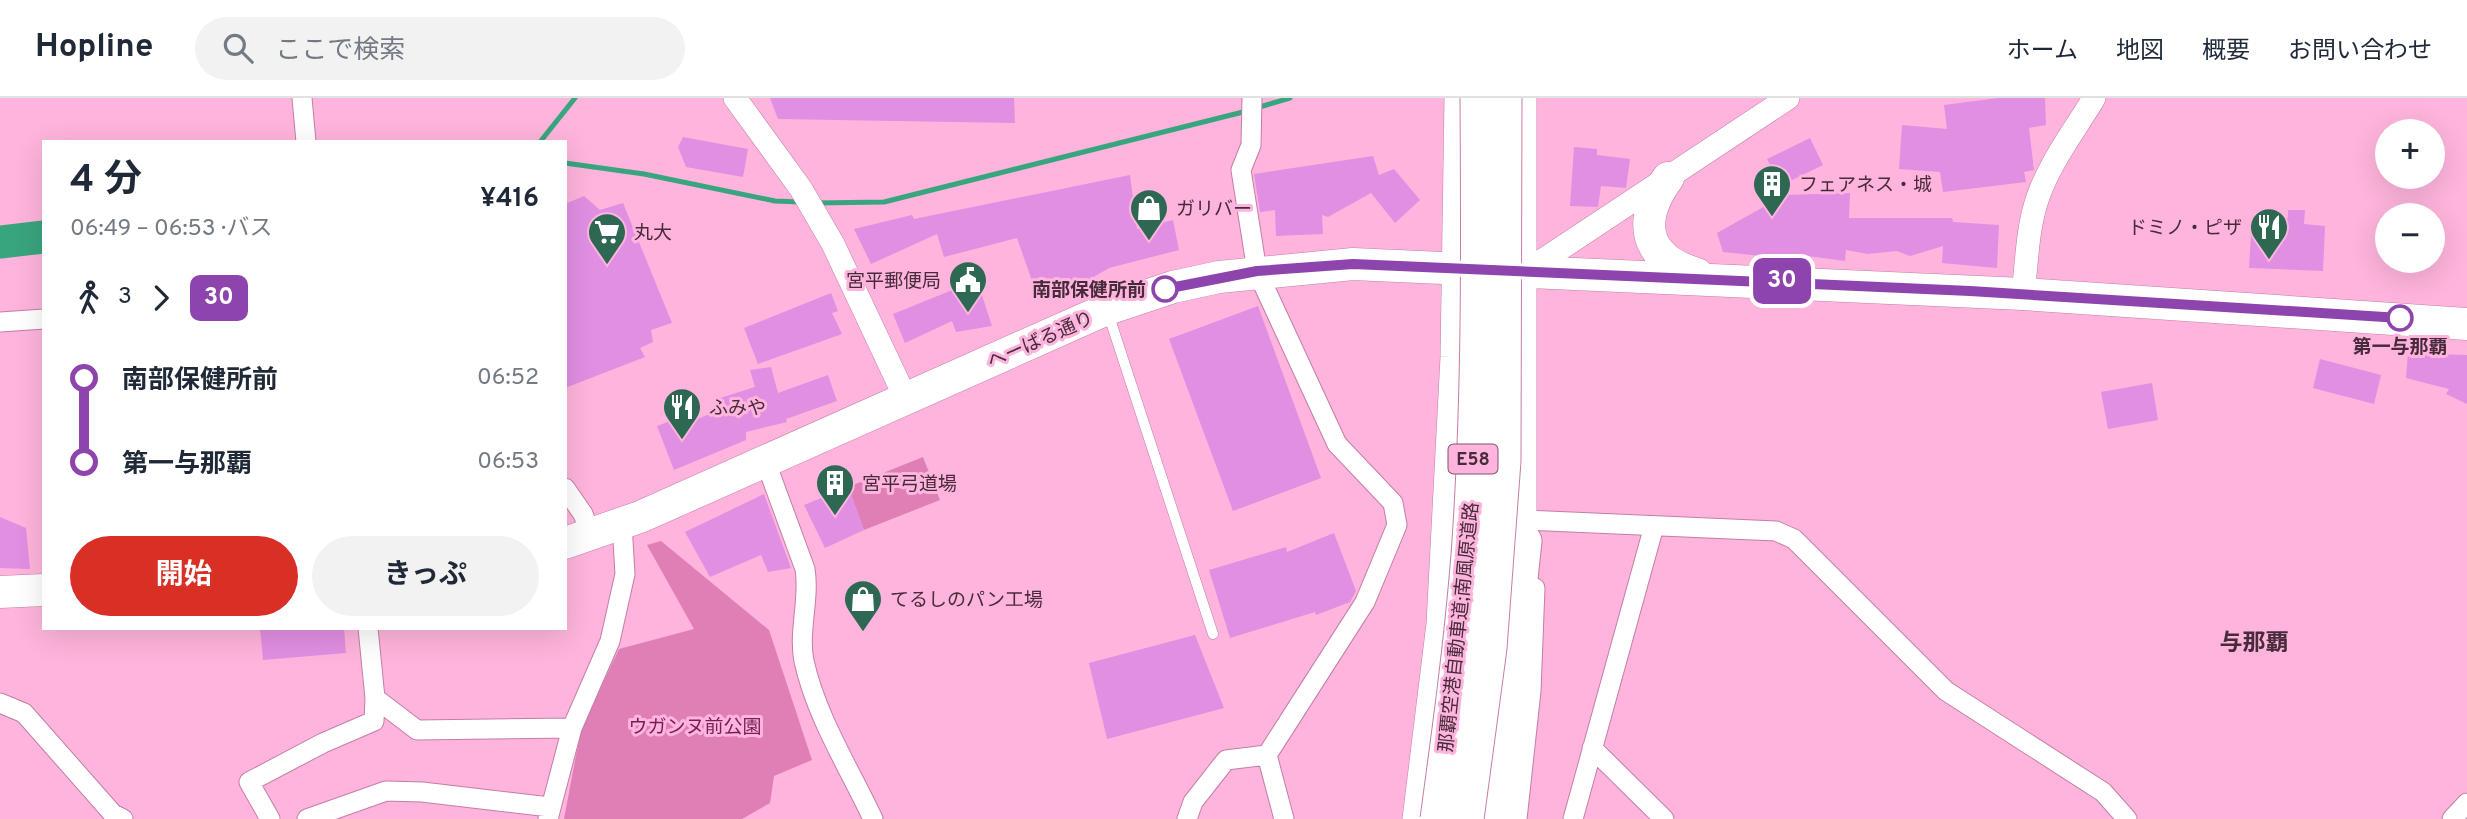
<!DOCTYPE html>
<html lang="ja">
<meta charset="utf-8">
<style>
:root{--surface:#fff;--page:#f2f2f3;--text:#1f2937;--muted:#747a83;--line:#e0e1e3;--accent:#d93025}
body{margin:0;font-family:Overpass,"Noto Sans JP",sans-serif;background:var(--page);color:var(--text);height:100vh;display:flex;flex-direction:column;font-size:26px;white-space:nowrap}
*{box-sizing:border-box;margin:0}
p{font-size:23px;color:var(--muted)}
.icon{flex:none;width:38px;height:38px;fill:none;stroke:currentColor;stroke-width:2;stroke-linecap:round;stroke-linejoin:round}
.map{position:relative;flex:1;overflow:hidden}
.sheet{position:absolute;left:42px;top:42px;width:525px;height:490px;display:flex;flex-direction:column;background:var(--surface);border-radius:0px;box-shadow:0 7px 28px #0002}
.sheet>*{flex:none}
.badge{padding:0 14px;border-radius:10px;font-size:24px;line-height:46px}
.buttons{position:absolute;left:2375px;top:21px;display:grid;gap:14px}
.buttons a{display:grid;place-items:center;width:70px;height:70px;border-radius:50%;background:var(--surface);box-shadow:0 7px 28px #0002;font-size:35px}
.map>.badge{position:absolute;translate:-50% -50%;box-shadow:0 0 0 4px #fff}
.legs{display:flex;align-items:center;gap:10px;height:77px;padding:0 28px;font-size:23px}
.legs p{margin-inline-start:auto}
.headline{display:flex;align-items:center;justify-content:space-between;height:119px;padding:0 28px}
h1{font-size:38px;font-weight:700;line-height:52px}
.button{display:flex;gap:14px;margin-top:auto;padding:14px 28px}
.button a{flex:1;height:80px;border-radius:42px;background:var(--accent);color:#fff;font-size:28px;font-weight:700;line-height:80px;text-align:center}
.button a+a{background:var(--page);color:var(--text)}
ul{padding:0 28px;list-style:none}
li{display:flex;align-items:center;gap:24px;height:84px;font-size:26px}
li i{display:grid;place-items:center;width:10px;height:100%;margin:0 9px;background:currentColor}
li i::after{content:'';width:18px;height:18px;margin:-9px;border:5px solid;border-radius:50%;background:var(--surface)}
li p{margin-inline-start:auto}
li:first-child i{background:linear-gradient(#0000 50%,currentColor 0)}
li:last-child i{background:linear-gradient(currentColor 50%,#0000 0)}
header{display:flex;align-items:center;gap:42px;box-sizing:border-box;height:98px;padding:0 35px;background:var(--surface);border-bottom:2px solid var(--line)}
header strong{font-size:33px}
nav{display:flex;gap:38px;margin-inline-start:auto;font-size:24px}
.search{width:490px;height:63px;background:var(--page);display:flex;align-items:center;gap:18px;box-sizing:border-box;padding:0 24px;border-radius:38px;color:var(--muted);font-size:26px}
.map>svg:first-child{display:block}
.green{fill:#df7fb6}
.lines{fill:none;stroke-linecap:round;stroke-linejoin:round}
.stream{stroke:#38a57e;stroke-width:5}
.river{stroke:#38a57e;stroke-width:33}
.building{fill:#e08fe3}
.service-casing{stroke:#c47ea5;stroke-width:11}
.minor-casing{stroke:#c47ea5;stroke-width:21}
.tertiary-casing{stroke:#c47ea5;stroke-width:24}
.trunk-casing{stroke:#c47ea5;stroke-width:33}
.motorway-casing{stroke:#c47ea5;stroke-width:35}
.service{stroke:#fff;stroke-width:10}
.minor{stroke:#fff;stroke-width:19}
.tertiary{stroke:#fff;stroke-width:23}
.trunk{stroke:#fff;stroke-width:32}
.motorway{stroke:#fff;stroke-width:33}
.motorway-bridge-casing{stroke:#c47ea5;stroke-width:35;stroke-linecap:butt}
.motorway-bridge{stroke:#fff;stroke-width:33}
.line-1-casing{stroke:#fff;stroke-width:16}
.line-1{stroke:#8e44ad;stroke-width:10}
.stop-1-dot{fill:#fff;stroke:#8e44ad;stroke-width:3.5}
.labels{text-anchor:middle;stroke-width:6;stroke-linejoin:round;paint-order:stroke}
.shield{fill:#feb4dc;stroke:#7f546b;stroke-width:2}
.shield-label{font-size:18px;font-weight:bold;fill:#482b3b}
.poi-label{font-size:19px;fill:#482b3b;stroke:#feb4dc;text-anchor:start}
.stop-label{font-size:19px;font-weight:bold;fill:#482b3b;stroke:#feb4dc;text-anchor:end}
.street-label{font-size:19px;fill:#482b3b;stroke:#feb4dc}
.park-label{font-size:19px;fill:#781d58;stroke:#feb4dc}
.quarter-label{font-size:23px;font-weight:bold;fill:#482b3b;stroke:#feb4dc}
</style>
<header>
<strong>Hopline</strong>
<div class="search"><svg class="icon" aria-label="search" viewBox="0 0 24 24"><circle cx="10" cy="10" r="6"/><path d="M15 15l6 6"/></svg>ここで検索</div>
<nav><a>ホーム</a><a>地図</a><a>概要</a><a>お問い合わせ</a></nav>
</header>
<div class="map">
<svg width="2467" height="721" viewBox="0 0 2467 721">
<rect width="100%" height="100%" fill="#feb4dc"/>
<path class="green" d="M 923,359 L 940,402 L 864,432 L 848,389 Z
M 661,443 L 769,532 L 812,662 L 774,678 L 770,705 L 742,721 L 564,721 L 581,631 L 619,551 L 694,531 L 647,447 Z"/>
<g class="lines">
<path class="stream" d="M 1256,10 L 1290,0
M 540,44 L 575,0
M 565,65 L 644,76 L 775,103 L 800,104
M 816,105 L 884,104 L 1247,13"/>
<path class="river" d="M 0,144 L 44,139"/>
</g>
<path class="building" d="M 770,0 L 1014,0 L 1015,25 L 778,21 Z
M 1998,0 L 2045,0 L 2046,27 L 2029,30 L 2034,72 L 2024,74 L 2026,84 L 1943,94 L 1940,74 L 1899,71 L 1902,27 L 1947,31 L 1944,7 Z
M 683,39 L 748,51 L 743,79 L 686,69 L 678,49 Z
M 1810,40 L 1823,67 L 1780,88 L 1767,61 Z
M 1574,49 L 1597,51 L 1597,57 L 1630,61 L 1626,90 L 1601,88 L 1598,109 L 1570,108 Z
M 1373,58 L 1379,77 L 1394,71 L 1420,102 L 1395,125 L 1371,95 L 1328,119 L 1322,117 L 1323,136 L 1276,138 L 1275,112 L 1260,114 L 1254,76 Z
M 1130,77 L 1137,131 L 1173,122 L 1179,152 L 1109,170 L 1073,191 L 1038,200 L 1017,140 L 944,159 L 937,136 L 871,166 L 854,131 L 912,117 L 914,121 Z
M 1850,95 L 1849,120 L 1952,120 L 1953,124 L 1999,127 L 1997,170 L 1942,165 L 1943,148 L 1910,158 L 1897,153 L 1868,156 L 1846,152 L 1845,163 L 1800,157 L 1800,162 L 1723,154 L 1717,135 L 1785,97 Z
M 584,98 L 600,112 L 623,105 L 672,225 L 651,232 L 653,244 L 640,250 L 645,259 L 565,290 L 565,106 Z
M 2288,112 L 2305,112 L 2304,126 L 2325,128 L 2323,173 L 2249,170 L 2252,118 L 2288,120 Z
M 977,182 L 992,228 L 956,234 L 952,223 L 905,245 L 893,216 Z
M 831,195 L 838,213 L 832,215 L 842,236 L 758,266 L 744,230 Z
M 1258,208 L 1321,380 L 1233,413 L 1169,241 Z
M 2408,255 L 2467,257 L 2467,306 L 2446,296 L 2449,291 L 2406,280 Z
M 2320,261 L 2381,277 L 2374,306 L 2313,290 Z
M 771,269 L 778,295 L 828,277 L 837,303 L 786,321 L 787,324 L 746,334 L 746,342 L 674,372 L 657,328 L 689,316 L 692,323 L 725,310 L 720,300 L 755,289 L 750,272 Z
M 2152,285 L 2158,322 L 2108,331 L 2101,294 Z
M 848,389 L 864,432 L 825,450 L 804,407 Z
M 764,396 L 791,470 L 768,474 L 761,457 L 710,479 L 685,434 Z
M 0,419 L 26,430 L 30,471 L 0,470 Z
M 1334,435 L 1356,493 L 1350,504 L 1316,517 L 1315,514 L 1230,540 L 1209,472 L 1286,449 L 1287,454 Z
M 260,530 L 344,530 L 346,555 L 263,562 Z
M 1195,537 L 1224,610 L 1107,641 L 1089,565 Z"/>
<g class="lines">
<defs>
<path id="service" d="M 1108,215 L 1213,536"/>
<path id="minor" d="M 302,0 L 306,44
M 1252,0 L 1251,47 L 1241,72 L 1257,173 L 1337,346 L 1393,405 L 1397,427 L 1365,504 L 1267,657 L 1284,721
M 0,224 L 44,221
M 765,362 L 805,471 C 810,501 798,534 804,563 C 816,618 849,670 873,721
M 565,390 L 583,416 L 591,437
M 1525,422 L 1776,433 L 1794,441 L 1946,593 L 2103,694 L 2127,721
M 368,530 L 375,600 L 417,632 L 572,630
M 0,605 L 24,615 L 113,716 L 123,721
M 1592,650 L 1664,721
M 270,721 L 249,684 L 323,645 L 374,623 L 375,600
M 307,721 L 386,693 L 422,694 L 550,709
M 548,721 L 572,630 L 610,543 L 625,476 L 622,426
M 1187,721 L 1193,704 L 1226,662 L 1267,657
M 1517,721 L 1531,593 L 1535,490
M 1573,721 L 1654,428
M 2452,721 L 2467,705"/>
<path id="tertiary" d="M 735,0 L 801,91 L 833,146 L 906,301
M 1525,174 L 1788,0
M 2023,196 C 2027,164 2027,130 2038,99 C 2050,64 2075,32 2094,0
M 1525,443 L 1525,0
M 1414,721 L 1438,526 L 1452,259 L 1456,0"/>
<path id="trunk" d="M 1668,80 C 1637,123 1643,160 1697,176
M 565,445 L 640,419 L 1107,211 L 1173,189 L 1219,179 L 1353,166 L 2023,196 L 2467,226
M 0,494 L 44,492"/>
<path id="motorway" d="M 1495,721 L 1525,443"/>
</defs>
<use href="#service" class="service-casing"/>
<use href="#minor" class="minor-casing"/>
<use href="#tertiary" class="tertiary-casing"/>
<use href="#trunk" class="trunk-casing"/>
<use href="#motorway" class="motorway-casing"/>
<use href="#service" class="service"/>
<use href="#minor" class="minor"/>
<use href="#tertiary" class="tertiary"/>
<use href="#trunk" class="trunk"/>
<use href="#motorway" class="motorway"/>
<defs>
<path id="motorway-bridge" d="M 1437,721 C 1449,633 1461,545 1468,457 C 1479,305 1478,152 1477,0
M 1467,721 L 1490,550 L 1504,363 L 1505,0"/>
</defs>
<use href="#motorway-bridge" class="motorway-bridge-casing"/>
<use href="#motorway-bridge" class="motorway-bridge"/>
</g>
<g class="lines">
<defs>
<path id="line-1" d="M 1165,191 L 1257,173 L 1353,166 L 1970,193 L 2400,220"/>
</defs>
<use href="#line-1" class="line-1-casing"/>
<use href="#line-1" class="line-1"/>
</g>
<defs>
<symbol id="building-pin" viewBox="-11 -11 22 30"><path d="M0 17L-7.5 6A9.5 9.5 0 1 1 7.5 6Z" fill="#2e6852" stroke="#feb4dc"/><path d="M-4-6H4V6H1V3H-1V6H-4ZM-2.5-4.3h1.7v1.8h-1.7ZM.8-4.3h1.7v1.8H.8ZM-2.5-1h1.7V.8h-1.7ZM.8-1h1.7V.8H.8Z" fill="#fff"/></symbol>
<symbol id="shop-pin" viewBox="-11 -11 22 30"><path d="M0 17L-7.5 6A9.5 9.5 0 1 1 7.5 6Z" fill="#2e6852" stroke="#feb4dc"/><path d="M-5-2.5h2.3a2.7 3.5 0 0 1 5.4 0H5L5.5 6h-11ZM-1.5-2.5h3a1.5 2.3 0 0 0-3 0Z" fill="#fff"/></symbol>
<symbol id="restaurant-pin" viewBox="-11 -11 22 30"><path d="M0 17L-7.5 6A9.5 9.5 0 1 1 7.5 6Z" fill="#2e6852" stroke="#feb4dc"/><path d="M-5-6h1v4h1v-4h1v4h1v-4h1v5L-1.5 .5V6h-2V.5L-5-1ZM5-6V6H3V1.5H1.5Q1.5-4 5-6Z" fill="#fff"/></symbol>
<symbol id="supermarket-pin" viewBox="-11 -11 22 30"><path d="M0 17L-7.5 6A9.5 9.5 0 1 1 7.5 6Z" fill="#2e6852" stroke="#feb4dc"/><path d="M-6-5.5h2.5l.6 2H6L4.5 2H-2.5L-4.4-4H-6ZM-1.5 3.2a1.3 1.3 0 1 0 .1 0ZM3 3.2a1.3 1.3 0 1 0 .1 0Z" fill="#fff"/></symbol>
<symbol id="civic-pin" viewBox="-11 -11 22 30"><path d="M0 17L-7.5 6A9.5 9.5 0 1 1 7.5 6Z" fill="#2e6852" stroke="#feb4dc"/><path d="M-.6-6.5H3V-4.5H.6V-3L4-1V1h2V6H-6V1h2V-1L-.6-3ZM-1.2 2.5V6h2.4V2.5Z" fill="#fff"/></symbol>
</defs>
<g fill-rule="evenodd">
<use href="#building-pin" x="1750" y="64" width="44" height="60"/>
<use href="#shop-pin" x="1127" y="88" width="44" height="60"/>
<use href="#restaurant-pin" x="2247" y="107" width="44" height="60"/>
<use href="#supermarket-pin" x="585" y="112" width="44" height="60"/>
<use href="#civic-pin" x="946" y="160" width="44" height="60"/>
<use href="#restaurant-pin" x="660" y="287" width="44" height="60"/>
<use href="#building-pin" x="813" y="363" width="44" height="60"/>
<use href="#shop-pin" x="841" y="479" width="44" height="60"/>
</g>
<g class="stop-1-dot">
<circle cx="1165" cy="191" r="12"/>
<circle cx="2400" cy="220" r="12"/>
</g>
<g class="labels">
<rect class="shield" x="1448.5" y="346.5" width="49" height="29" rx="5"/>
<g class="shield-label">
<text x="1473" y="367">E58</text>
</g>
<g class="poi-label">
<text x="1799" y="93">フェアネス・城</text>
<text x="1176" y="117">ガリバー</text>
<text x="2242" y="136" text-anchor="end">ドミノ・ピザ</text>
<text x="634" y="141">丸大</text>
<text x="941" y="189" text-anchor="end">宮平郵便局</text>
<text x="709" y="316">ふみや</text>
<text x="862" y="392">宮平弓道場</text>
<text x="890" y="508">てるしのパン工場</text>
</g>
<g class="stop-label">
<text x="1146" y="198">南部保健所前</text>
<text x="2400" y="255" text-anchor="middle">第一与那覇</text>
</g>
<g class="street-label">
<text transform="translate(1040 241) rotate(-24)" y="7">へーばる通り</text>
<text transform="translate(1458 529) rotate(-84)" y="7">那覇空港自動車道;南風原道路</text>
</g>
<g class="park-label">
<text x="695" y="635">ウガンヌ前公園</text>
</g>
<g class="quarter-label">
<text x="2254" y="552">与那覇</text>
</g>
</g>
</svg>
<div class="buttons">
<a>+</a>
<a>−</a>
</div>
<b class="badge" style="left:1782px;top:183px;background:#8e44ad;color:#fff">30</b>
<section class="sheet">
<div class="headline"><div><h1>4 分</h1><p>06:49 – 06:53 · バス</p></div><b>¥416</b></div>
<div class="legs"><svg class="icon" aria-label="walk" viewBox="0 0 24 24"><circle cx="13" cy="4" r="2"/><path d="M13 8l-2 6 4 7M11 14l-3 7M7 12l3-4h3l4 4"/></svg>3<svg class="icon" aria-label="forward" viewBox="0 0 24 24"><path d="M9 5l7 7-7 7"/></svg><b class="badge" style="background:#8e44ad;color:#fff">30</b></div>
<ul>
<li><i style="color:#8e44ad"></i><b>南部保健所前</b><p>06:52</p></li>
<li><i style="color:#8e44ad"></i><b>第一与那覇</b><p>06:53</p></li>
</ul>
<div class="button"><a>開始</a><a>きっぷ</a></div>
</section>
</div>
